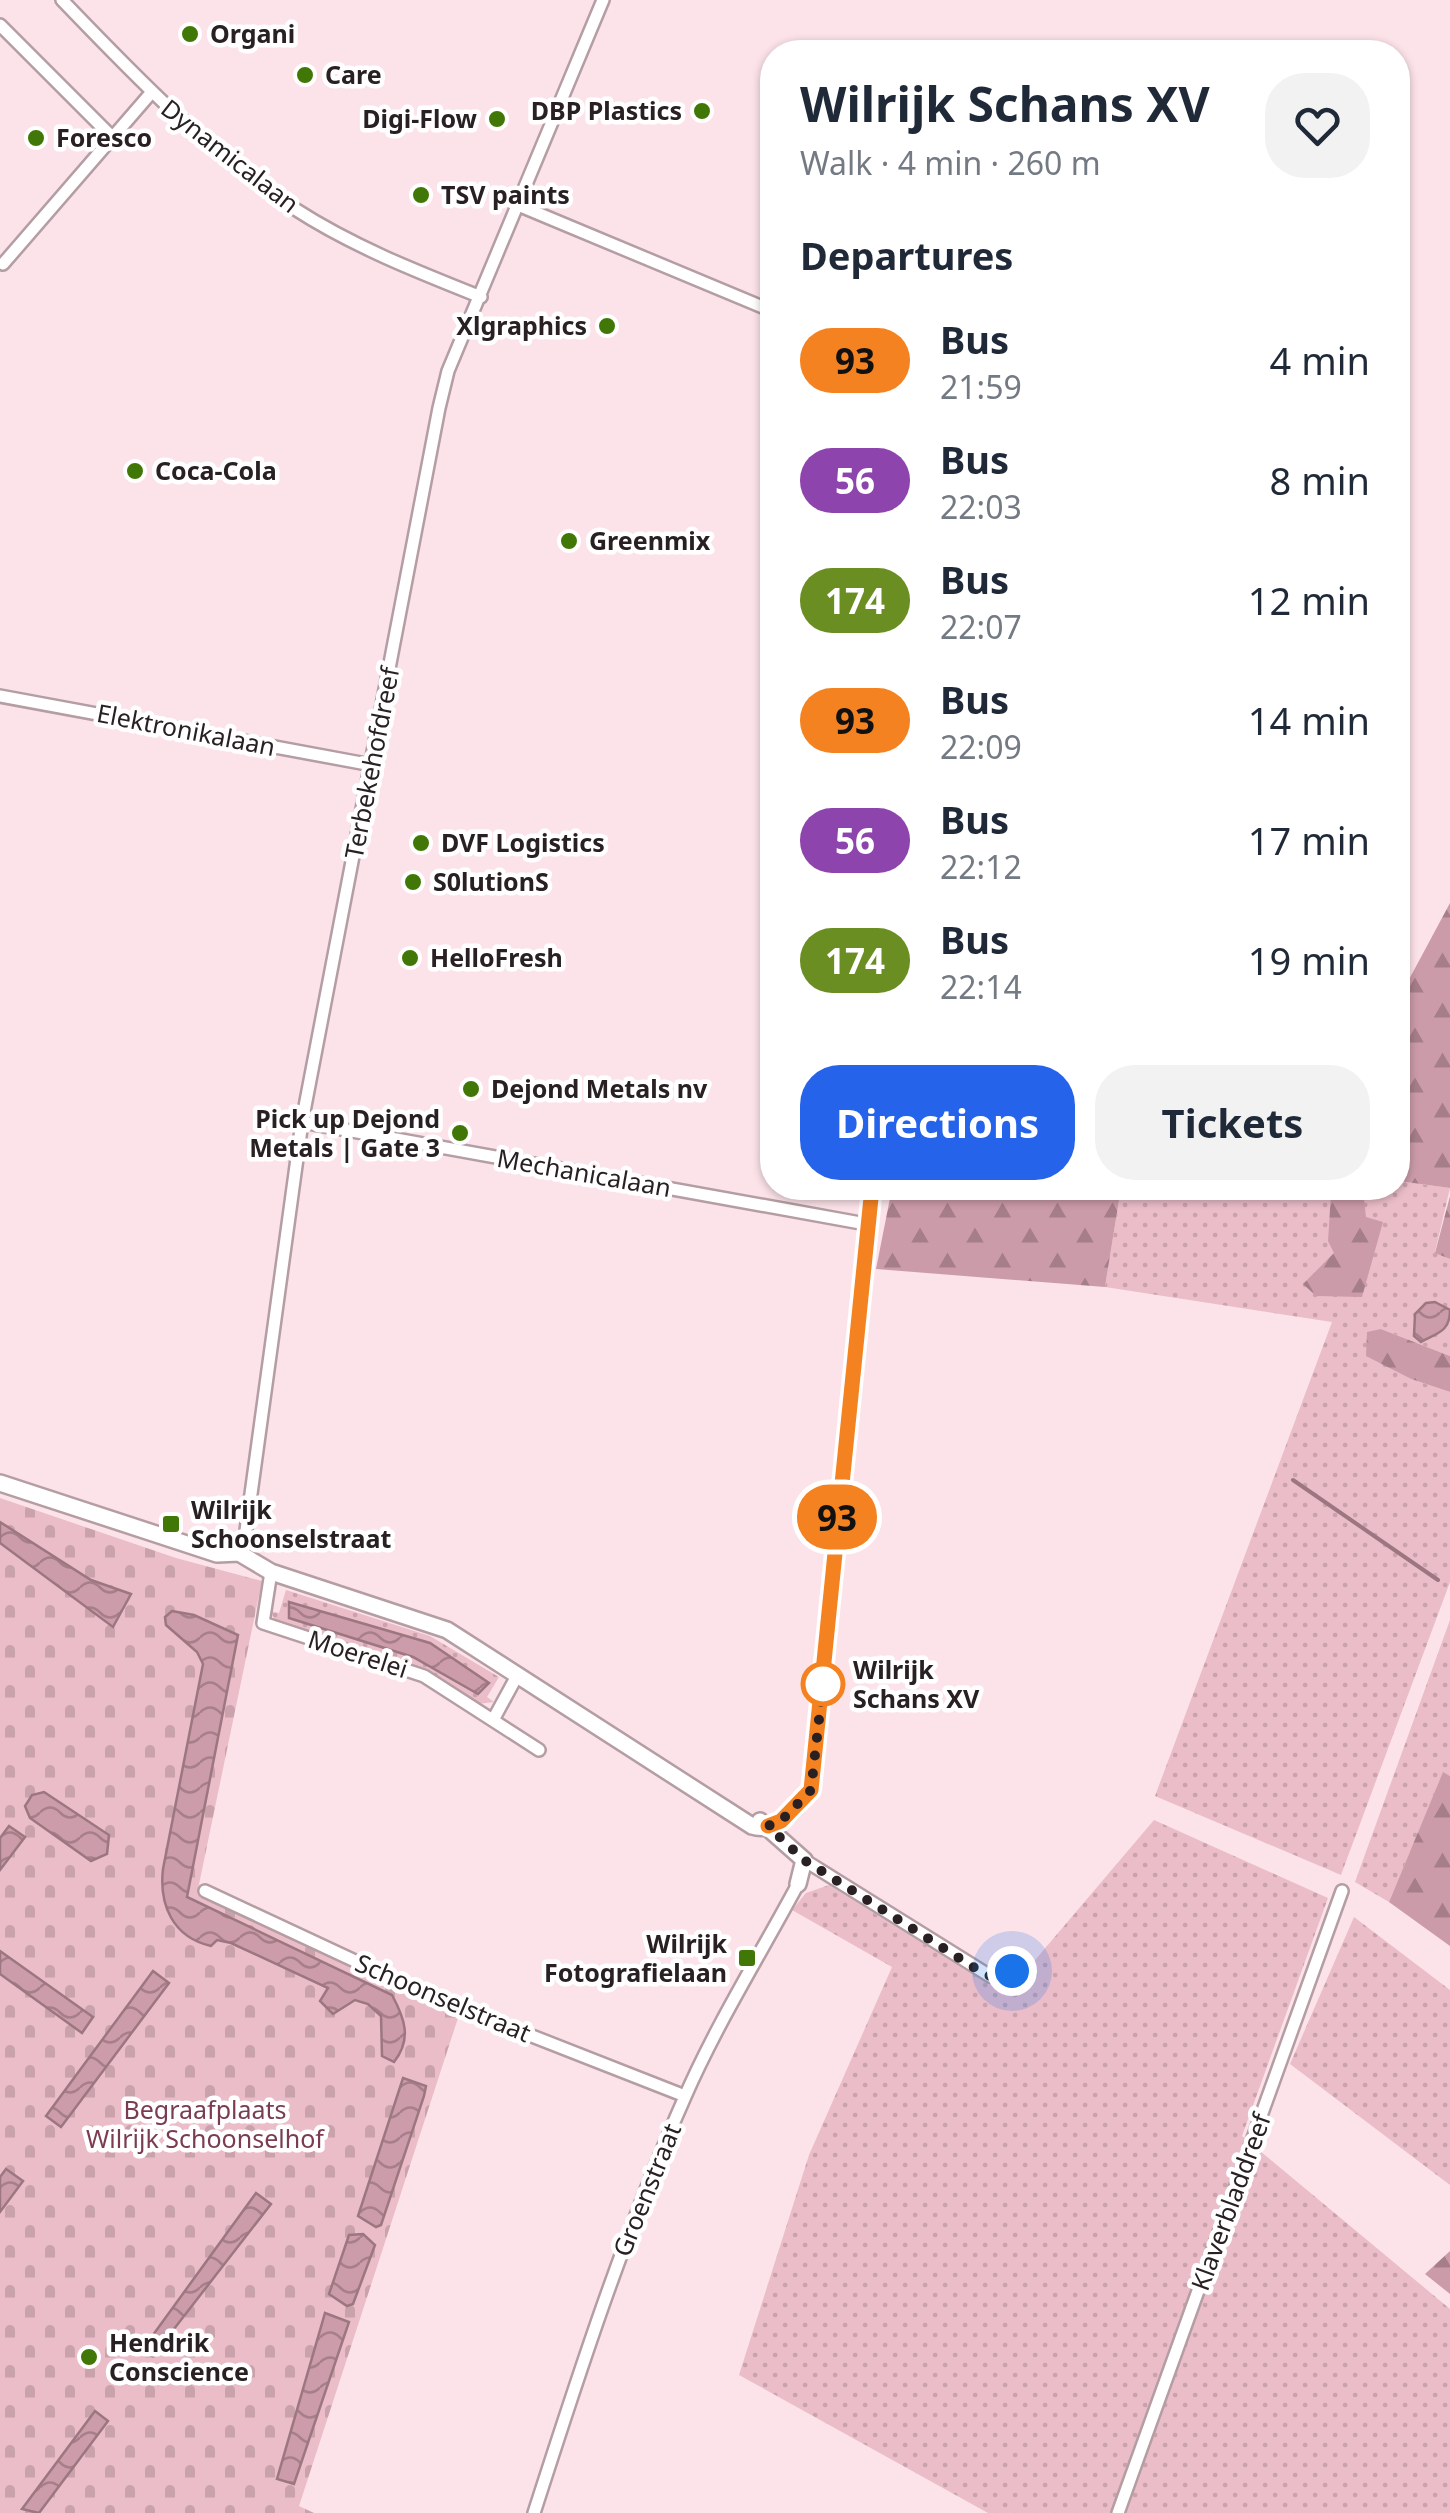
<!DOCTYPE html>
<meta charset="utf-8">
<style>
:root{--surface:#fff;--page:#f2f2f3;--text:#1f2937;--muted:#747a83;--accent:#2563eb}
body{margin:0;font-family:"Noto Sans",sans-serif;background:var(--page);color:var(--text);height:100vh;display:flex;flex-direction:column;font-size:38px;white-space:nowrap}
*{box-sizing:border-box;margin:0}
p{font-size:32px;color:var(--muted)}
.icon{flex:none;width:55px;height:55px;fill:none;stroke:currentColor;stroke-width:2;stroke-linecap:round;stroke-linejoin:round}
.map{position:relative;flex:1;overflow:hidden}
.sheet{position:absolute;left:760px;top:40px;width:650px;height:1160px;display:flex;flex-direction:column;background:var(--surface);border-radius:40px;box-shadow:0 2px 8px #0004}
.sheet>*{flex:none}
.badge{padding:0 20px;border-radius:32px;font-size:35px;line-height:65px}
.you{position:absolute;width:50px;height:50px;margin:-25px;border:8px solid #fff;border-radius:50%;background:#1a73e8;box-shadow:0 0 0 15px #1a73e833}
.map>.badge{position:absolute;translate:-50% -50%;box-shadow:0 0 0 5px #fff}
h2{padding:0 40px;font-size:38px;line-height:90px}
.round{display:grid;place-items:center;flex:none;width:105px;height:105px;border-radius:40px;background:var(--page)}
.summary{display:flex;align-items:center;justify-content:space-between;height:170px;padding:0 40px}
h1{font-size:48px;font-weight:700;line-height:75px}
.action{display:flex;gap:20px;margin-top:auto;padding:20px 40px}
.action a{flex:1;height:115px;border-radius:40px;background:var(--accent);color:#fff;font-size:40px;font-weight:700;line-height:115px;text-align:center}
.action a+a{background:var(--page);color:var(--text)}
ul{padding:0;list-style:none}
li{display:flex;align-items:center;gap:30px;height:120px;padding:0 40px}
li div{flex:1}
li b{display:block;font-size:38px}
li em{font-style:normal}
li .badge{min-width:110px;font-weight:700;text-align:center}
.map>svg:first-child{display:block}
.grass{fill:url(#grass-dots)}
.forest{fill:url(#forest-firs)}
.cemetery{fill:url(#cemetery-stones)}
.water{fill:url(#water-waves);stroke:#9c7781;stroke-width:2.5}
.lines{fill:none;stroke-linecap:round;stroke-linejoin:round}
.stream{stroke:#9c7781;stroke-width:4}
.minor-casing{stroke:#b49da3;stroke-width:16}
.tertiary-casing{stroke:#b49da3;stroke-width:20}
.minor{stroke:#fff;stroke-width:11}
.tertiary{stroke:#fff;stroke-width:15}
.line-casing{stroke:#fff;stroke-width:22}
.line{stroke:#f58220;stroke-width:15}
.walk{stroke:#282022;stroke-width:10;stroke-dasharray:0 18}
.poi-dot{fill:#417706;stroke:#fff;stroke-width:4}
.stop-dot{fill:#fff;stroke:#f58220;stroke-width:5}
.labels{text-anchor:middle;stroke-width:9;stroke-linejoin:round;paint-order:stroke}
.poi-label{font-size:25px;font-weight:bold;fill:#282022;stroke:#fff;text-anchor:start}
.street-label{font-size:25px;fill:#282022;stroke:#fff}
.stop-label{font-size:25px;font-weight:bold;fill:#282022;stroke:#fff;text-anchor:start}
.park-label{font-size:25px;fill:#7b3c51;stroke:#fff}
</style>
<div class="map">
<svg width="1450" height="2513" viewBox="0 0 1450 2513">
<defs>
<pattern id="grass-dots" width="8" height="8" patternUnits="userSpaceOnUse" patternTransform="scale(2.5)"><rect width="8" height="8" fill="#ebbdc9"/><path d="M2 2h.1M6 6h.1" fill="none" stroke="#caa2ac" stroke-width="1.8" stroke-linecap="round"/></pattern>
<pattern id="forest-firs" width="22" height="20" patternUnits="userSpaceOnUse" patternTransform="scale(2.5)"><rect width="22" height="20" fill="#cc9ba9"/><path d="M5 1l3.5 6h-7zM16 11l3.5 6h-7z" fill="#a67e89"/></pattern>
<pattern id="cemetery-stones" width="16" height="16" patternUnits="userSpaceOnUse" patternTransform="scale(2.5)"><rect width="16" height="16" fill="#ebbdc9"/><path d="M2 7V4a2 2 0 0 1 4 0v3zM10 15v-3a2 2 0 0 1 4 0v3z" fill="#caa2ac"/></pattern>
<pattern id="water-waves" width="16" height="10" patternUnits="userSpaceOnUse" patternTransform="scale(2.5)"><rect width="16" height="10" fill="#cd9caa"/><path d="M0 5q4-4 8 0t8 0" fill="none" stroke="#a67f8a"/></pattern>
</defs>
<rect width="100%" height="100%" fill="#fce3e9"/>
<path class="grass" d="M 1398,1181 L 1450,1188 L 1435,1252 L 1450,1259 L 1450,1356 L 1381,1329 L 1366,1355 L 1411,1379 L 1450,1392 L 1450,1582 L 1341,1875 L 1155,1796 L 1332,1322 L 1105,1287 L 1121,1188 L 1398,1188 Z
M 286,1590 L 430,1636 L 499,1677 L 487,1697 L 494,1702 L 477,1704 L 431,1674 L 276,1622 L 270,1611 L 279,1613 Z
M 1450,1620 L 1450,1776 L 1443,1773 L 1389,1902 L 1355,1882 Z
M 1154,1820 L 1328,1898 L 1242,2136 L 1450,2309 L 1450,2513 L 988,2513 L 739,2375 L 809,2155 L 892,1967 L 792,1910 L 806,1893 L 829,1885 L 986,1983 L 1000,1967 L 1019,1979 Z
M 1354,1917 L 1450,1990 L 1450,2185 L 1290,2064 Z"/>
<path class="forest" d="M 1450,903 L 1450,1188 L 1398,1181 L 1398,1000 Z
M 892,1188 L 1121,1188 L 1105,1287 L 876,1269 Z
M 1331,1194 L 1364,1199 L 1366,1217 L 1383,1222 L 1362,1297 L 1316,1296 L 1303,1284 L 1334,1253 L 1328,1241 Z
M 1450,1196 L 1450,1259 L 1435,1253 Z
M 1381,1329 L 1450,1356 L 1450,1392 L 1411,1379 L 1366,1356 L 1367,1332 Z
M 1443,1772 L 1450,1776 L 1450,1946 L 1389,1902 Z
M 1450,2251 L 1450,2294 L 1425,2274 Z"/>
<path class="cemetery" d="M 0,1498 L 176,1558 L 262,1581 L 197,1894 L 459,2015 L 299,2506 L 314,2513 L 0,2513 Z"/>
<path class="water" d="M 1435,1302 L 1450,1310 C 1450,1332 1437,1333 1421,1342 L 1414,1336 L 1415,1314 L 1426,1303 Z
M 0,1522 L 91,1580 L 131,1594 L 113,1627 L 0,1543 Z
M 289,1602 L 430,1643 L 489,1683 L 478,1694 L 413,1657 L 289,1618 Z
M 172,1611 L 194,1615 L 238,1635 L 187,1897 L 392,1995 C 405,2019 412,2039 394,2062 L 382,2056 L 381,2016 L 368,2004 L 355,2000 L 333,2014 L 320,2001 L 328,1988 L 231,1943 L 217,1940 L 211,1946 C 172,1937 159,1904 163,1869 L 203,1664 L 197,1652 L 166,1625 L 165,1617 Z
M 44,1792 L 109,1835 L 107,1854 L 91,1861 L 30,1818 L 25,1806 L 32,1795 Z
M 9,1826 L 25,1837 L 0,1870 L 0,1838 Z
M 0,1951 L 93,2017 L 82,2033 L 0,1974 Z
M 153,1971 L 169,1983 L 61,2127 L 46,2116 Z
M 403,2078 L 426,2086 L 424,2096 L 381,2225 L 376,2227 L 358,2216 Z
M 6,2169 L 23,2181 L 0,2212 L 0,2177 Z
M 256,2193 L 271,2204 L 153,2356 L 145,2346 Z
M 363,2234 L 375,2245 L 353,2304 L 347,2306 L 329,2294 L 349,2235 Z
M 325,2313 L 349,2322 L 294,2484 L 277,2479 Z
M 95,2411 L 108,2421 L 39,2513 L 22,2509 Z"/>
<g class="lines">
<path class="stream" d="M 1293,1480 L 1438,1580"/>
<defs>
<path id="minor" d="M 62,0 C 135,76 207,151 295,209 C 352,246 418,272 481,297
M 0,25 L 113,138
M 518,205 L 772,311
M 3,264 L 151,93
M 0,696 L 372,765
M 302,1122 L 866,1224
M 239,1553 L 244,1545 L 302,1122 L 439,408 L 448,371 L 603,0
M 271,1572 L 263,1623 L 424,1676 L 539,1750
M 493,1720 L 518,1674
M 811,1789 L 872,1188
M 804,1860 L 990,1976 L 1012,1971
M 205,1891 L 430,1996 L 685,2096
M 534,2513 C 579,2373 624,2234 684,2099 C 716,2025 760,1955 798,1884
M 1118,2513 L 1342,1891"/>
<path id="tertiary" d="M 0,1483 L 217,1554 L 239,1553 L 271,1572 L 447,1630 L 752,1826 C 777,1834 797,1807 811,1789
M 760,1821 L 804,1860 L 798,1884"/>
</defs>
<use href="#minor" class="minor-casing"/>
<use href="#tertiary" class="tertiary-casing"/>
<use href="#minor" class="minor"/>
<use href="#tertiary" class="tertiary"/>
</g>
<g class="lines">
<defs>
<path id="line" d="M 768,1826 L 781,1821 L 811,1790 L 872,1188"/>
</defs>
<use href="#line" class="line-casing"/>
<use href="#line" class="line"/>
<path class="walk" d="M 823,1684 L 811,1790 L 781,1821 L 768,1826 L 804,1860 L 978,1970 L 990,1976 L 1012,1971"/>
</g>
<g class="poi-dot">
<circle cx="190" cy="34" r="10"/>
<circle cx="305" cy="75" r="10"/>
<circle cx="702" cy="111" r="10"/>
<circle cx="497" cy="119" r="10"/>
<circle cx="36" cy="138" r="10"/>
<circle cx="421" cy="195" r="10"/>
<circle cx="607" cy="326" r="10"/>
<circle cx="135" cy="471" r="10"/>
<circle cx="569" cy="541" r="10"/>
<circle cx="421" cy="843" r="10"/>
<circle cx="413" cy="882" r="10"/>
<circle cx="410" cy="958" r="10"/>
<circle cx="471" cy="1089" r="10"/>
<circle cx="460" cy="1133" r="10"/>
<rect x="161" y="1514" width="20" height="20" rx="5"/>
<rect x="737" y="1948" width="20" height="20" rx="5"/>
<circle cx="89" cy="2357" r="10"/>
</g>
<circle class="stop-dot" cx="823" cy="1684" r="20"/>
<g class="labels">
<g class="poi-label">
<text x="210" y="43">Organi</text>
<text x="325" y="84">Care</text>
<text x="682" y="120" text-anchor="end">DBP Plastics</text>
<text x="477" y="128" text-anchor="end">Digi-Flow</text>
<text x="56" y="147">Foresco</text>
<text x="441" y="204">TSV paints</text>
<text x="587" y="335" text-anchor="end">Xlgraphics</text>
<text x="155" y="480">Coca-Cola</text>
<text x="589" y="550">Greenmix</text>
<text x="441" y="852">DVF Logistics</text>
<text x="433" y="891">S0lutionS</text>
<text x="430" y="967">HelloFresh</text>
<text x="491" y="1098">Dejond Metals nv</text>
<text x="440" y="1128" text-anchor="end">Pick up Dejond<tspan x="440" dy="29">Metals | Gate 3</tspan></text>
<text x="191" y="1519">Wilrijk<tspan x="191" dy="29">Schoonselstraat</tspan></text>
<text x="727" y="1953" text-anchor="end">Wilrijk<tspan x="727" dy="29">Fotografielaan</tspan></text>
<text x="109" y="2352">Hendrik<tspan x="109" dy="29">Conscience</tspan></text>
</g>
<g class="street-label">
<text transform="translate(230 156) rotate(38)" y="9">Dynamicalaan</text>
<text transform="translate(186 730) rotate(11)" y="9">Elektronikalaan</text>
<text transform="translate(372 763) rotate(-79)" y="9">Terbekehofdreef</text>
<text transform="translate(584 1173) rotate(10)" y="9">Mechanicalaan</text>
<text transform="translate(358 1654) rotate(18)" y="9">Moerelei</text>
<text transform="translate(443 1998) rotate(23)" y="9">Schoonselstraat</text>
<text transform="translate(647 2190) rotate(-68)" y="9">Groenstraat</text>
<text transform="translate(1231 2202) rotate(-70)" y="9">Klaverbladdreef</text>
</g>
<g class="stop-label">
<text x="853" y="1679">Wilrijk<tspan x="853" dy="29">Schans XV</tspan></text>
</g>
<g class="park-label">
<text x="205" y="2119">Begraafplaats<tspan x="205" dy="29">Wilrijk Schoonselhof</tspan></text>
</g>
</g>
</svg>
<div class="you" style="left:1012px;top:1971px"></div>
<b class="badge" style="left:837px;top:1517px;background:#f58220;color:#111">93</b>
<section class="sheet">
<div class="summary"><div><h1>Wilrijk Schans XV</h1><p>Walk · 4 min · 260 m</p></div><a class="round"><svg class="icon" aria-label="heart" viewBox="0 0 24 24"><path d="M12 20l-8-8c-3-5 5-10 8-4 3-6 11-1 8 4z"/></svg></a></div>
<h2>Departures</h2>
<ul>
<li><span class="badge" style="background:#f58220;color:#111">93</span><div><b>Bus</b><p>21:59</p></div><em>4 min</em></li>
<li><span class="badge" style="background:#8e44ad;color:#fff">56</span><div><b>Bus</b><p>22:03</p></div><em>8 min</em></li>
<li><span class="badge" style="background:#6b8e23;color:#fff">174</span><div><b>Bus</b><p>22:07</p></div><em>12 min</em></li>
<li><span class="badge" style="background:#f58220;color:#111">93</span><div><b>Bus</b><p>22:09</p></div><em>14 min</em></li>
<li><span class="badge" style="background:#8e44ad;color:#fff">56</span><div><b>Bus</b><p>22:12</p></div><em>17 min</em></li>
<li><span class="badge" style="background:#6b8e23;color:#fff">174</span><div><b>Bus</b><p>22:14</p></div><em>19 min</em></li>
</ul>
<div class="action"><a>Directions</a><a>Tickets</a></div>
</section>
</div>
